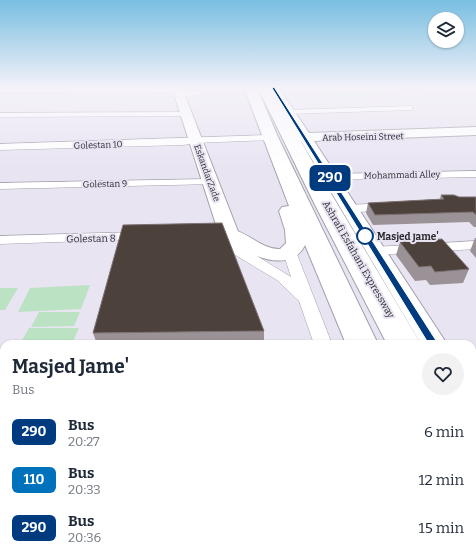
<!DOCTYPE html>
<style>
:root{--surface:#fff;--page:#f2f2f3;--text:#1f2937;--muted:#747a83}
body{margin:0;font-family:Bitter,serif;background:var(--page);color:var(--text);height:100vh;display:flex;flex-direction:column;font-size:15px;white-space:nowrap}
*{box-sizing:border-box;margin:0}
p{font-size:13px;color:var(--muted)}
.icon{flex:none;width:22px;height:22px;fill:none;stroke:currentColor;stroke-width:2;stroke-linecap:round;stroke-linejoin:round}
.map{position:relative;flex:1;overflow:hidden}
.sheet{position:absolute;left:0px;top:340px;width:476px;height:220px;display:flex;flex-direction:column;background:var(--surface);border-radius:12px 12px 0 0;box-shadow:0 1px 3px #0004}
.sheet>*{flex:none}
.badge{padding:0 8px;border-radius:6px;font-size:14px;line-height:26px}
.fabs{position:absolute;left:428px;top:12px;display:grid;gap:8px}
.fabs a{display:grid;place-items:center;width:36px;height:36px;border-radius:50%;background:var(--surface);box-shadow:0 1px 3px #0004;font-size:20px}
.map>.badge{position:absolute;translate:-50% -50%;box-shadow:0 0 0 2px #fff}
.round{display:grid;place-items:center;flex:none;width:42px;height:42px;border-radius:21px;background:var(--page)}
.summary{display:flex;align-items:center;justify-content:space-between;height:68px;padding:0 12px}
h1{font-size:19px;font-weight:700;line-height:30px}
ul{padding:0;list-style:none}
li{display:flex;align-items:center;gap:12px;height:48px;padding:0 12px}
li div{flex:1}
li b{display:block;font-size:15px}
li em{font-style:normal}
li .badge{min-width:44px;font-weight:700;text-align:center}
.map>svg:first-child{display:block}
.green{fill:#bbe3c3}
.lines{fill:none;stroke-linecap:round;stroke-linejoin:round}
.lane-casing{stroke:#a39fac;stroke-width:2}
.street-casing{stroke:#a39fac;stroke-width:1}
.secondary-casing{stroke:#a39fac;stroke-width:2}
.highway-casing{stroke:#a39fac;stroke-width:2}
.lane{fill:#fff;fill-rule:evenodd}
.street{fill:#fff;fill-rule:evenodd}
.secondary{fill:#fff;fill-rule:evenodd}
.highway{fill:#fff;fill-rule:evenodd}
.wall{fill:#9b9297}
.building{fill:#4d413c;stroke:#7c7273}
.line{fill:#003b80;stroke:#fff}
.stop-dot{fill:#fff;stroke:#003b80;stroke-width:2}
.labels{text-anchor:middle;stroke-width:4;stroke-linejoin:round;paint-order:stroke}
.far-street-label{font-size:9px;fill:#2d2b30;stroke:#e9e4f2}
.stop-label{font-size:10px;font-weight:bold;fill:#2d2b30;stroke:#e9e4f2;text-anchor:start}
.street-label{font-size:10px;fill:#2d2b30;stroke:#e9e4f2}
</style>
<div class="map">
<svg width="476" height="560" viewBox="0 0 476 560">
<rect width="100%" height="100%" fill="#e9e4f2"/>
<path class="green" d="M 319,88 L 372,88 L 381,96 L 326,97 Z
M 90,285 L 81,309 L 18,312 L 30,288 Z
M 0,288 L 18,288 L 5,310 L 0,310 Z
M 39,312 L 80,312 L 74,326 L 31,327 Z
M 29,328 L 79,328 L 72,344 L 20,344 Z
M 110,556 L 441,556 L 443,560 L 110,560 Z"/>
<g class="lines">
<defs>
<path id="lane" d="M 253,88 L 257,88 L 278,137 L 378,344 L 368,344 L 274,137 Z
M 258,88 L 262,88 L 321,205 L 397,344 L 387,344 L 315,205 Z
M 472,486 L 476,487 L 476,506 L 472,504 Z
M 472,530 L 476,532 L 476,552 L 472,550 Z"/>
<path id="street" d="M 0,88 L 177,89 C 184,93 195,88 201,93 C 196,97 180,97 175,93 L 0,92 Z
M 386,88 L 419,88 L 416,90 L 389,91 Z
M 409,106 L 412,106 L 412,110 L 288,114 L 284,112 L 288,110 Z
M 186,112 L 190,114 L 189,116 L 0,117 L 0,113 Z
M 269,135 L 273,138 L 272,140 L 195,143 L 183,145 L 0,150 L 0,144 Z
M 476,171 L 476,177 L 329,180 L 324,177 L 329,174 Z
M 210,179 L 215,182 L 214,184 L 0,189 L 0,183 Z
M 387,203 L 391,205 L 393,207 L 391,209 L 349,213 L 345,212 L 343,209 L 345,206 L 349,205 Z
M 219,230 L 234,231 L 238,244 L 242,247 L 291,277 L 283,252 L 285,249 L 290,248 L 295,249 L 332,344 L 314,344 L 299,301 L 277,280 L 232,253 L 225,245 L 223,238 L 214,237 L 213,234 L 214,231 Z
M 139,232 L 144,233 L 146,236 L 144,239 L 0,244 L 0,236 Z
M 476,241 L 476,249 L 375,255 L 370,254 L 368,251 L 370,248 L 375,247 Z
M 0,358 L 4,358 L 4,372 L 0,372 Z
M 472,374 L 476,374 L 476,390 L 472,390 Z
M 0,481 L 4,481 L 4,505 L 0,505 Z
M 78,556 L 106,556 L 105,560 L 77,560 Z"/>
<path id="secondary" d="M 172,88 L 182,88 L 239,234 L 236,238 L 229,240 L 222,238 L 219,234 Z
M 269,88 L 279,88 L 309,133 L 476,127 L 476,135 L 314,141 L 447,344 L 421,344 L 301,141 L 286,141 L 285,138 L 286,135 L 296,134 Z
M 472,390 L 476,392 L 476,422 L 472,421 Z"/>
<path id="highway" d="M 244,88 L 254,88 L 297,187 L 372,344 L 346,344 L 305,245 C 292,272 257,258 237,247 C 230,243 224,240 219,234 L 222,230 C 243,225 259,250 280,249 L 286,243 L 285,230 L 279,211 L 282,207 L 289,206 Z
M 261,88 L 271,88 L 320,175 L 421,344 L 395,344 L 304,175 Z
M 472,441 L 476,443 L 476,480 L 472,479 Z
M 472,546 L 476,555 L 476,560 L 438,560 L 436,556 L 472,556 Z"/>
</defs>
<use href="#lane" class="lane-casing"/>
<use href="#street" class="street-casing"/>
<use href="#secondary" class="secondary-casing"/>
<use href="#highway" class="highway-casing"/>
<use href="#lane" class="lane"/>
<use href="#street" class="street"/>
<use href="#secondary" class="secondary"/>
<use href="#highway" class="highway"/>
</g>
<path class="wall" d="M 441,195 L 459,197 L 476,197 L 476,227 L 474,227 L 469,222 L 373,225 L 366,213 L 368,203 L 440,199 Z
M 475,238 L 476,238 L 476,258 L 470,251 Z
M 400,242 L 469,269 L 463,283 L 430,285 L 426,280 L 415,281 L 396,255 Z
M 264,331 L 264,344 L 97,344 L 93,333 Z"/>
<path class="building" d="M 441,195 L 454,195 L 459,197 L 476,197 L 476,215 L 473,212 L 375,215 L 368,203 L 444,199 Z
M 222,223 L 264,331 L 93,333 L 123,225 Z
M 442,239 L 469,269 L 435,272 L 431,266 L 419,267 L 400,242 Z"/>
<linearGradient id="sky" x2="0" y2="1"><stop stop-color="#79bee1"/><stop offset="0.53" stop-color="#f5f3f9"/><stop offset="1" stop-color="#f5f3f9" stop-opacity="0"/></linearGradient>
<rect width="476" height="167" fill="url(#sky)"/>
<path class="line" d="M 274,87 L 437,342 L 438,344 L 437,346 L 430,346 L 272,88 Z"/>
<circle class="stop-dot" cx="365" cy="236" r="8"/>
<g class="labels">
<g class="far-street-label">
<text transform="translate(363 137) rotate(-1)" y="3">Arab Hoseini Street</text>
<text transform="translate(98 145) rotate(-2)" y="3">Golestan 10</text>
<text transform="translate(207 173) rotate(70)" y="3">EskandarZade</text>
<text transform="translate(402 175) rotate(-1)" y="3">Mohammadi Alley</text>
<text transform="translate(105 184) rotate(-1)" y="3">Golestan 9</text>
</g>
<g class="stop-label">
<text x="377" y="240">Masjed Jame'</text>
</g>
<g class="street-label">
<text transform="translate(91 238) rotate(-1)" y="4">Golestan 8</text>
<text transform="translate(359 259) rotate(60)" y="4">Ashrafi Esfahani Expressway</text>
</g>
</g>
</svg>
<div class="fabs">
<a><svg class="icon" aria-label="layers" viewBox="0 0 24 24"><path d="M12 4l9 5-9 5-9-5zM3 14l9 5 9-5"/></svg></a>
</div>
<b class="badge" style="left:330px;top:178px;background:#003b80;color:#fff">290</b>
<section class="sheet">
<div class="summary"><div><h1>Masjed Jame'</h1><p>Bus</p></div><a class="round"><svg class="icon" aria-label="heart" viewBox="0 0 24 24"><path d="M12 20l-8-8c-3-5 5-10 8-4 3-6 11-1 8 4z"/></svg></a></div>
<ul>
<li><span class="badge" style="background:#003b80;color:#fff">290</span><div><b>Bus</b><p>20:27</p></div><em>6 min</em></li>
<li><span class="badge" style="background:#0072bc;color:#fff">110</span><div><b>Bus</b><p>20:33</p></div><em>12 min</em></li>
<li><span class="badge" style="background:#003b80;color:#fff">290</span><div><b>Bus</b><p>20:36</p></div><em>15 min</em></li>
</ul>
</section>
</div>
